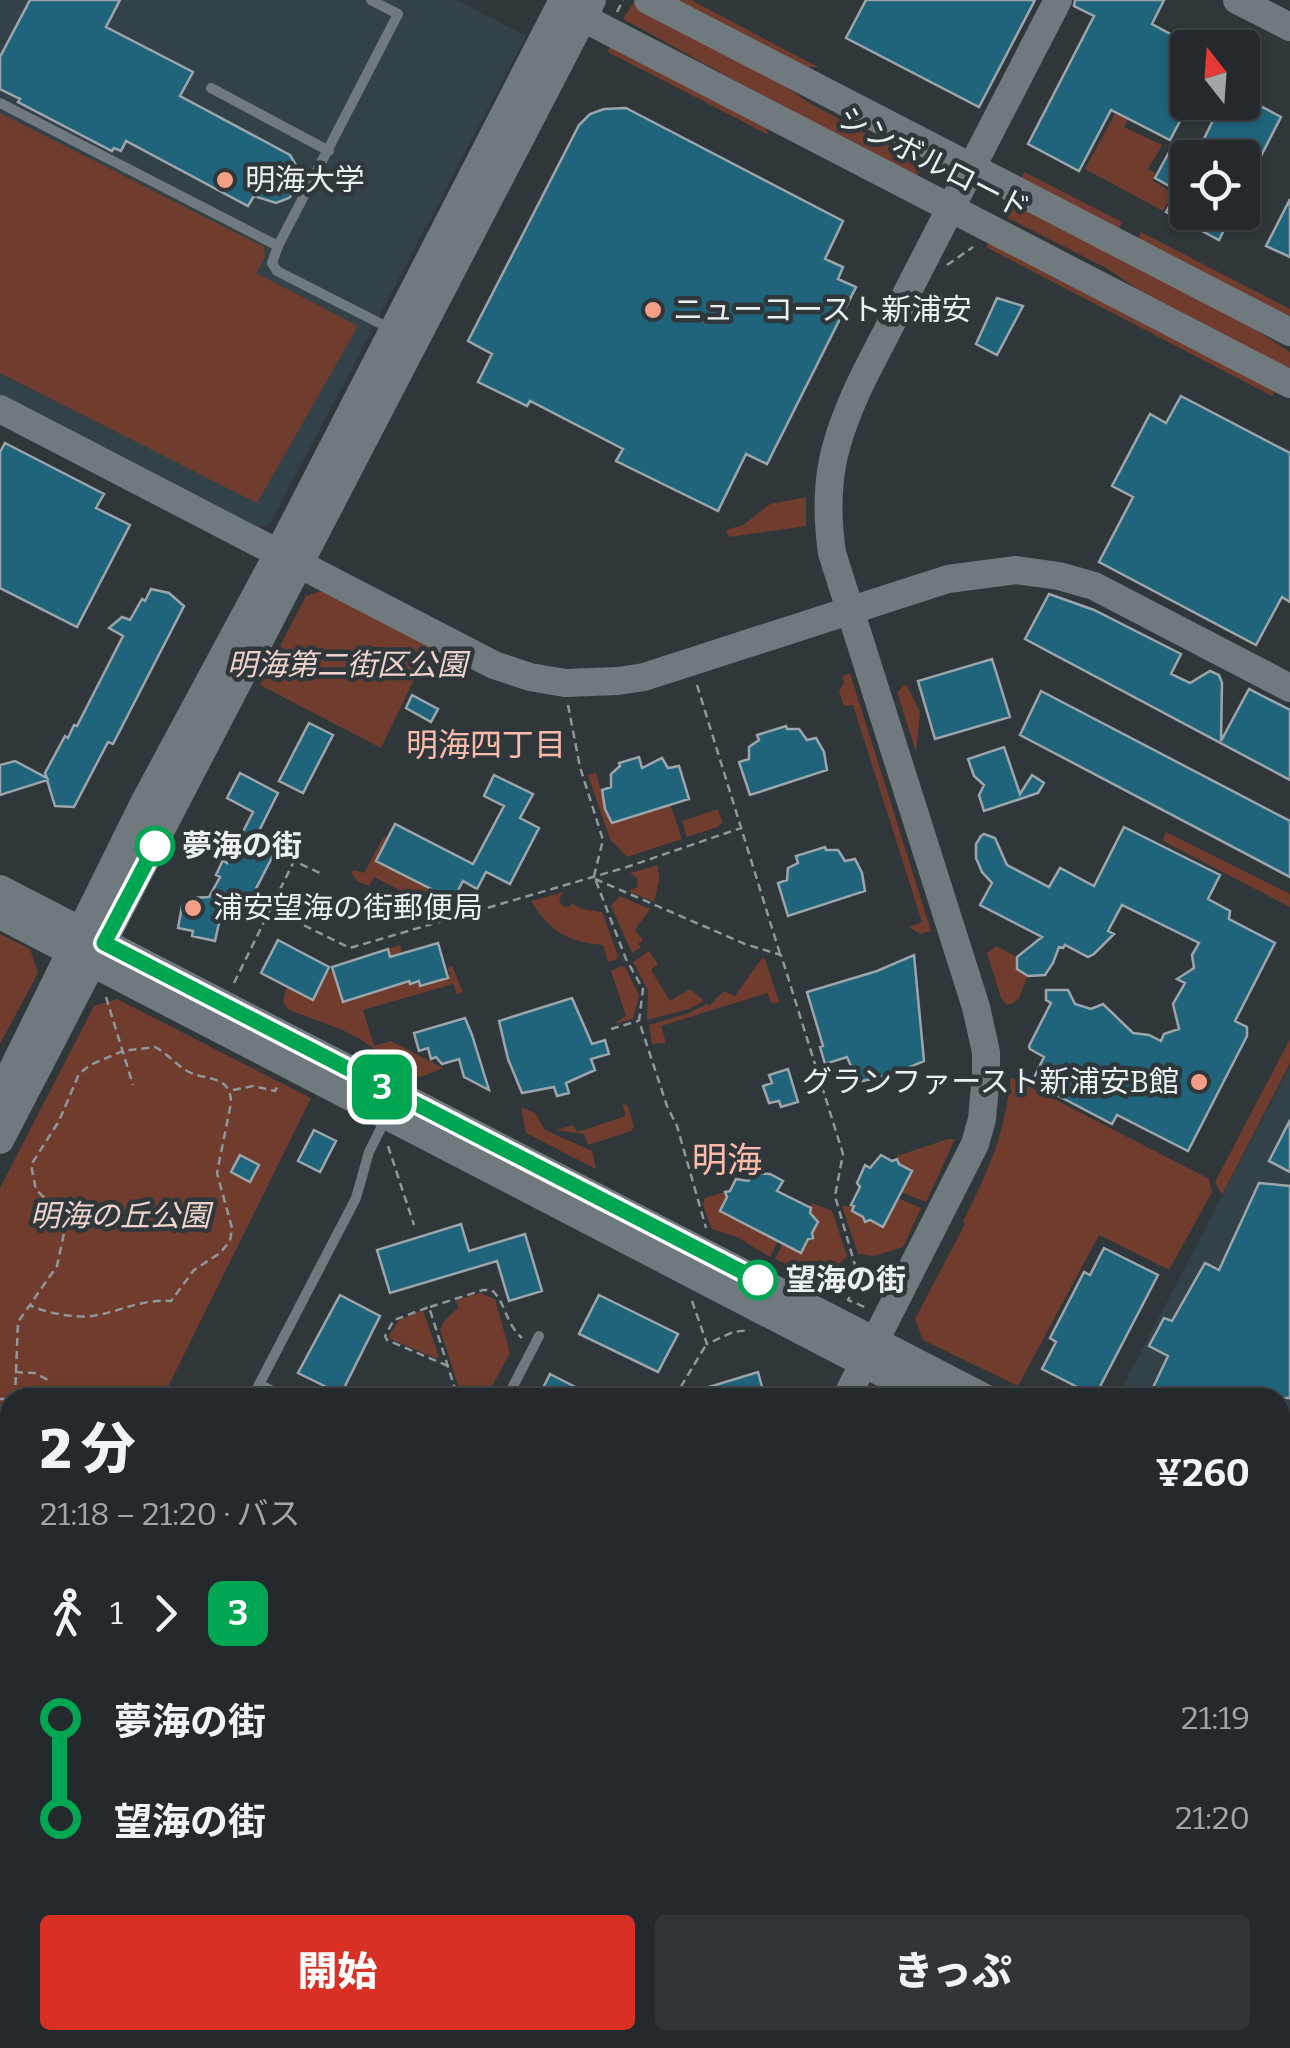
<!DOCTYPE html>
<html lang="ja">
<meta charset="utf-8">
<style>
:root{--surface:#23292c;--page:#2f3538;--text:#f1f3f6;--muted:#a3a6a9;--line:#404548;--accent:#d93025}
body{margin:0;font-family:Bitter,"Noto Sans JP",serif;background:var(--page);color:var(--text);height:100vh;display:flex;flex-direction:column;font-size:38px;white-space:nowrap}
*{box-sizing:border-box;margin:0}
p{font-size:32px;color:var(--muted)}
.icon{flex:none;width:55px;height:55px;fill:none;stroke:currentColor;stroke-width:2;stroke-linecap:round;stroke-linejoin:round}
.map{position:relative;flex:1;overflow:hidden}
.details{position:absolute;left:0px;top:1388px;width:1290px;height:662px;display:flex;flex-direction:column;background:var(--surface);border-radius:30px 30px 0 0;box-shadow:0 2px 8px #0004,0 0 0 2px var(--line)}
.details>*{flex:none}
.badge{padding:0 20px;border-radius:15px;font-size:35px;line-height:65px}
.needle{width:65px;rotate:343deg}
.tools{position:absolute;left:1170px;top:30px;display:grid;gap:20px}
.tools a{display:grid;place-items:center;width:90px;height:90px;border-radius:10px;background:var(--surface);box-shadow:0 2px 8px #0004,0 0 0 2px var(--line);font-size:50px}
.map>.badge{position:absolute;translate:-50% -50%;box-shadow:0 0 0 5px #fff}
.legs{display:flex;align-items:center;gap:15px;height:110px;padding:0 40px;font-size:32px}
.legs p{margin-inline-start:auto}
.head{display:flex;align-items:center;justify-content:space-between;height:170px;padding:0 40px}
h1{font-size:55px;font-weight:800;line-height:75px}
.button{display:flex;gap:20px;margin-top:auto;padding:20px 40px}
.button a{flex:1;height:115px;border-radius:10px;background:var(--accent);color:#fff;font-size:40px;font-weight:800;line-height:115px;text-align:center}
.button a+a{background:var(--page);color:var(--text)}
ul{padding:0 40px;list-style:none}
li{display:flex;align-items:center;gap:35px;height:100px;font-size:38px}
li i{display:grid;place-items:center;width:15px;height:100%;margin:0 12px;background:currentColor}
li i::after{content:'';width:25px;height:25px;margin:-12px;border:8px solid;border-radius:50%;background:var(--surface)}
li p{margin-inline-start:auto}
li:first-child i{background:linear-gradient(#0000 50%,currentColor 0)}
li:last-child i{background:linear-gradient(currentColor 50%,#0000 0)}
.map>svg:first-child{display:block}
.built{fill:#334248}
.green{fill:#703c2e}
.water{fill:#3f1004;stroke:#73534b;stroke-width:2.5}
.building{fill:#20647c;stroke:#9ca5a9;stroke-width:2.5}
.lines{fill:none;stroke-linecap:round;stroke-linejoin:round}
.path{stroke:#90979a;stroke-width:2.5;stroke-dasharray:8 5;stroke-linecap:butt}
.lane{stroke:#70797d;stroke-width:10}
.secondary{stroke:#70797d;stroke-width:28}
.line-1-casing{stroke:#fff;stroke-width:22}
.line-1{stroke:#00a651;stroke-width:15}
.poi-dot{fill:#f49e87;stroke:#2f373b;stroke-width:4}
.stop-1-dot{fill:#fff;stroke:#00a651;stroke-width:5}
.labels{text-anchor:middle;stroke-width:9;stroke-linejoin:round;paint-order:stroke}
.street-label{font-size:30px;fill:#ebf0f2;stroke:#2f373b}
.poi-label{font-size:30px;fill:#ebf0f2;stroke:#2f373b;text-anchor:start}
.park-label{font-size:30px;font-style:italic;fill:#edd3cb;stroke:#2f373b}
.stop-label{font-size:30px;font-weight:bold;fill:#ebf0f2;stroke:#2f373b;text-anchor:start}
.neighbourhood-label{font-size:32px;fill:#fdbcaa;stroke:#2f373b}
.quarter-label{font-size:35px;fill:#fdbcaa;stroke:#2f373b}
</style>
<div class="map">
<svg width="1290" height="2048" viewBox="0 0 1290 2048">
<rect width="100%" height="100%" fill="#2f373b"/>
<path class="built" d="M 0,0 L 456,0 L 526,36 L 270,524 L 257,528 L 0,395 Z
M 1290,1066 L 1290,1532 L 1280,1527 L 1280,1398 L 1117,1398 Z"/>
<path class="green" d="M 677,0 L 691,0 L 818,67 L 803,67 Z
M 634,2 L 758,68 L 811,104 L 925,165 L 915,178 C 816,127 721,72 623,19 Z
M 611,45 L 762,122 L 769,135 L 608,52 Z
M 1116,112 L 1128,119 L 1124,127 L 1162,145 L 1148,169 L 1155,173 L 1153,181 L 1174,193 L 1163,211 L 1085,169 Z
M 0,113 L 264,247 L 265,257 L 256,273 L 358,326 L 257,503 L 0,373 Z
M 1024,172 L 1122,222 L 1119,229 L 1021,179 Z
M 1008,198 L 1213,302 L 1290,352 L 1290,372 L 1167,309 L 1106,268 L 1000,214 Z
M 1141,232 L 1290,309 L 1290,318 L 1137,240 Z
M 989,242 L 1276,390 L 1272,396 L 986,247 Z
M 806,497 L 806,526 L 729,537 L 726,530 L 743,525 L 770,504 Z
M 325,590 L 431,644 L 381,748 L 260,685 L 306,596 Z
M 850,673 L 931,931 L 920,934 L 909,927 L 922,922 L 853,705 L 844,706 L 839,691 L 844,683 L 842,676 Z
M 906,684 L 920,712 L 916,752 L 897,692 Z
M 596,772 L 606,811 L 670,804 L 682,839 L 627,857 L 610,839 L 588,775 Z
M 718,809 L 722,822 L 718,827 L 687,837 L 682,821 Z
M 1166,832 L 1290,894 L 1290,907 L 1163,841 Z
M 384,836 L 388,838 L 377,861 L 453,900 L 453,905 L 421,915 L 425,903 L 374,877 L 369,886 L 357,881 L 351,873 L 354,870 L 364,873 Z
M 658,865 L 659,881 L 654,902 L 628,891 L 638,887 L 637,878 L 630,873 Z
M 563,892 L 559,899 L 562,906 L 569,907 L 572,903 L 581,909 L 602,912 L 618,956 L 616,960 L 608,961 L 603,945 C 568,942 550,932 531,901 Z
M 620,896 L 650,909 L 635,930 L 643,940 L 638,944 L 641,947 L 632,953 L 611,906 Z
M 0,934 L 30,949 L 38,973 L 0,1044 Z
M 400,945 L 407,967 L 412,966 L 417,984 L 450,975 L 448,968 L 452,966 L 463,992 L 457,994 L 453,984 L 363,1010 L 374,1046 L 391,1041 L 443,1068 L 421,1077 C 396,1070 380,1051 358,1038 C 337,1026 312,1019 289,1010 L 283,1002 L 287,986 L 313,999 L 327,971 L 333,972 L 343,1002 L 398,985 L 388,949 Z
M 996,946 L 1017,957 L 1017,969 L 1028,975 L 1019,998 L 1012,1004 L 1007,1005 L 1001,998 L 987,953 Z
M 649,951 L 658,964 L 651,970 L 670,1001 L 690,989 L 704,1001 L 689,1009 L 647,1020 L 648,990 L 633,962 Z
M 762,958 L 765,959 L 779,1002 L 772,1004 L 767,993 L 661,1026 L 666,1043 L 652,1044 L 649,1025 L 686,1014 L 707,1004 L 709,1006 L 724,991 L 735,996 Z
M 621,966 L 625,967 L 639,995 L 633,1019 L 619,1023 L 616,1022 L 626,1016 L 611,971 Z
M 117,999 L 311,1098 L 163,1397 L 10,1398 L 10,1516 L 0,1511 L 0,1188 L 94,1006 Z
M 1290,1039 L 1290,1063 L 1222,1195 L 1215,1182 Z
M 1011,1077 L 1209,1179 L 1212,1192 L 1169,1270 L 1099,1235 L 1018,1386 L 923,1340 L 915,1319 L 965,1224 L 963,1222 C 989,1169 1004,1137 1011,1077 Z
M 622,1103 L 628,1106 L 634,1127 L 631,1131 L 588,1145 L 584,1134 L 556,1130 L 573,1125 L 577,1132 L 626,1116 Z
M 521,1107 L 535,1113 L 545,1130 L 592,1151 L 596,1169 L 526,1133 Z
M 948,1139 L 955,1139 L 926,1202 L 901,1192 L 912,1171 L 899,1164 L 897,1156 Z
M 725,1192 L 727,1197 L 720,1211 L 778,1241 L 770,1257 L 737,1237 L 712,1229 L 703,1205 L 705,1198 Z
M 898,1198 L 921,1208 L 903,1247 L 874,1256 L 858,1254 L 842,1206 L 854,1207 L 852,1211 L 863,1217 L 865,1222 L 870,1220 L 883,1227 Z
M 812,1203 L 832,1211 L 847,1256 L 832,1271 L 823,1270 L 807,1275 L 775,1259 L 783,1243 L 801,1253 L 808,1239 L 813,1238 L 814,1215 L 807,1212 Z
M 480,1293 L 495,1299 L 510,1353 L 486,1397 L 462,1397 L 440,1330 L 444,1321 L 458,1308 L 456,1300 Z
M 423,1310 L 439,1357 L 435,1358 L 390,1339 L 389,1335 L 399,1320 Z
M 1290,1440 L 1290,1520 L 1280,1514 L 1280,1459 Z"/>
<path class="water" d="M 0,1562 L 10,1567 L 10,1689 L 0,1684 Z
M 688,2040 L 921,2040 L 936,2048 L 703,2048 Z"/>
<path class="building" d="M 30,0 L 120,0 L 106,27 L 193,72 L 180,96 L 290,155 L 300,172 L 296,190 L 289,198 L 276,203 L 254,196 L 248,206 L 126,141 L 121,151 L 114,148 L 112,151 L 18,102 L 20,99 L 0,89 L 0,57 Z
M 866,0 L 1035,0 L 979,107 L 846,38 Z
M 1075,0 L 1164,0 L 1152,24 L 1176,37 L 1179,30 L 1213,48 L 1188,48 L 1188,106 L 1170,140 L 1111,110 L 1079,171 L 1028,144 L 1094,16 L 1074,6 Z
M 1242,96 L 1281,117 L 1242,193 L 1242,158 L 1188,158 L 1188,212 L 1233,212 L 1219,240 L 1166,212 L 1178,191 L 1155,178 L 1175,141 L 1198,151 L 1222,102 L 1242,102 Z
M 626,108 L 843,221 L 825,259 L 843,267 L 838,279 L 856,287 L 767,464 L 746,454 L 718,511 L 616,461 L 623,449 L 530,401 L 527,406 L 478,382 L 492,354 L 468,341 L 579,125 L 590,114 L 604,109 Z
M 1290,199 L 1290,257 L 1266,246 Z
M 997,298 L 1023,306 L 997,355 L 976,344 Z
M 1181,396 L 1290,453 L 1290,602 L 1282,597 L 1256,645 L 1099,562 L 1133,497 L 1112,486 L 1150,414 L 1166,423 Z
M 5,443 L 104,494 L 96,508 L 130,525 L 77,627 L 0,588 L 0,452 Z
M 151,589 L 169,593 L 184,606 L 113,744 L 108,742 L 74,807 L 55,806 L 47,780 L 0,795 L 0,765 L 15,761 L 47,778 L 45,773 L 65,736 L 68,738 L 74,725 L 77,726 L 123,636 L 109,628 L 122,617 L 130,620 L 142,599 L 145,601 Z
M 1049,594 L 1094,610 L 1181,654 L 1171,674 L 1190,683 L 1210,671 L 1219,675 L 1222,683 L 1221,741 L 1249,689 L 1290,710 L 1290,780 L 1025,639 Z
M 992,659 L 1010,717 L 935,739 L 918,681 Z
M 1041,691 L 1290,821 L 1290,877 L 1020,735 Z
M 412,695 L 438,709 L 431,722 L 406,708 Z
M 309,723 L 333,735 L 303,793 L 279,781 Z
M 786,726 L 787,729 L 799,729 L 807,740 L 816,738 L 824,752 L 827,770 L 750,795 L 739,762 L 749,759 L 749,747 L 759,740 L 757,735 Z
M 1004,747 L 1020,794 L 1032,775 L 1044,783 L 1038,793 L 984,811 L 979,795 L 984,785 L 974,776 L 968,759 Z
M 639,757 L 642,768 L 662,758 L 668,768 L 679,766 L 689,799 L 612,823 L 605,809 L 602,790 L 611,787 L 611,774 L 620,766 L 619,763 Z
M 240,773 L 278,793 L 259,831 L 280,842 L 245,910 L 224,900 L 215,941 L 192,936 L 193,931 L 178,928 L 182,906 L 190,898 L 209,897 L 220,877 L 216,875 L 223,860 L 227,863 L 253,812 L 227,798 Z
M 494,775 L 533,794 L 520,818 L 539,828 L 510,884 L 486,872 L 477,889 L 463,881 L 453,900 L 376,861 L 395,824 L 473,864 L 504,806 L 484,796 Z
M 1124,827 L 1220,875 L 1208,899 L 1230,911 L 1229,919 L 1275,943 L 1235,1021 L 1247,1027 L 1247,1036 L 1188,1151 L 1117,1115 L 1112,1124 L 1032,1082 L 1044,1057 L 1030,1049 L 1029,1046 L 1051,1003 L 1046,1000 L 1046,990 L 1068,990 L 1075,1004 L 1091,1009 L 1103,1004 L 1133,1033 L 1149,1035 L 1161,1041 L 1164,1034 L 1179,1029 L 1173,1004 L 1185,983 L 1177,979 L 1194,968 L 1192,955 L 1199,943 L 1122,905 L 1108,931 L 1114,934 L 1094,954 L 1088,957 L 1065,945 L 1063,948 L 1059,947 L 1053,963 L 1045,975 L 1028,976 L 1017,969 L 1017,957 L 1042,937 L 980,905 L 992,883 L 982,872 L 976,858 L 976,844 L 981,836 L 984,834 L 995,838 L 1007,865 L 1049,887 L 1060,868 L 1094,886 Z
M 825,847 L 826,850 L 838,850 L 845,861 L 855,859 L 862,873 L 865,891 L 788,916 L 778,883 L 787,880 L 788,868 L 798,863 L 796,856 Z
M 278,940 L 329,967 L 313,1000 L 261,973 Z
M 438,943 L 448,978 L 420,986 L 419,981 L 410,984 L 409,981 L 343,1002 L 332,967 L 388,949 L 390,957 Z
M 914,955 L 924,1061 L 894,1074 L 858,1082 L 847,1057 L 825,1064 L 820,1047 L 823,1046 L 807,992 L 877,971 Z
M 572,998 L 592,1044 L 605,1040 L 609,1054 L 591,1059 L 595,1070 L 566,1083 L 569,1093 L 557,1096 L 554,1087 L 522,1093 L 508,1059 L 499,1021 Z
M 465,1018 L 472,1035 L 489,1090 L 464,1077 L 459,1059 L 442,1064 L 436,1057 L 431,1059 L 428,1048 L 419,1051 L 414,1033 Z
M 788,1069 L 798,1102 L 781,1107 L 779,1101 L 769,1103 L 763,1086 L 772,1083 L 769,1075 Z
M 1290,1120 L 1290,1172 L 1269,1161 Z
M 314,1130 L 336,1141 L 320,1172 L 298,1161 Z
M 240,1155 L 259,1165 L 250,1182 L 231,1172 Z
M 881,1155 L 892,1161 L 897,1159 L 899,1164 L 912,1171 L 883,1227 L 870,1220 L 865,1222 L 863,1217 L 852,1211 L 854,1206 L 851,1205 L 860,1187 L 857,1183 L 865,1165 L 870,1168 Z
M 755,1173 L 770,1174 L 783,1181 L 777,1191 L 811,1208 L 810,1213 L 818,1222 L 812,1233 L 813,1238 L 808,1239 L 801,1253 L 720,1211 L 727,1197 L 725,1192 L 730,1191 L 736,1179 L 748,1181 Z
M 1259,1183 L 1290,1186 L 1290,1398 L 1148,1398 L 1168,1356 L 1149,1346 L 1164,1318 L 1172,1321 L 1205,1263 L 1219,1270 Z
M 461,1224 L 469,1251 L 525,1234 L 542,1291 L 509,1301 L 497,1261 L 390,1293 L 377,1250 Z
M 1104,1248 L 1158,1275 L 1095,1396 L 1042,1369 L 1056,1342 L 1050,1338 L 1084,1272 L 1090,1275 Z
M 340,1295 L 380,1316 L 341,1394 L 298,1373 Z
M 599,1295 L 678,1334 L 658,1372 L 579,1334 Z
M 758,1372 L 765,1398 L 686,1398 L 686,1394 Z
M 550,1374 L 597,1398 L 538,1398 Z"/>
<g class="lines">
<path class="path" d="M 617,12 L 623,0
M 947,265 L 973,247
M 697,685 L 780,954
M 568,705 L 580,767 L 603,840 L 594,876 L 626,959 L 643,989 L 639,1021 L 667,1106 L 677,1126 L 706,1228
M 595,879 L 745,944 L 781,955 L 843,1154 L 835,1196 L 859,1279 L 848,1300 L 867,1308
M 269,908 L 350,948 L 627,867 L 741,828
M 234,983 L 294,861 L 322,874
M 106,997 L 133,1085
M 611,1029 L 638,1021
M 233,1090 L 253,1086 L 275,1091 L 279,1084
M 388,1146 L 414,1225
M 692,1301 L 707,1344 L 733,1332 L 750,1330
M 430,1307 L 483,1290 L 492,1290 C 507,1305 504,1321 522,1338
M 448,1366 L 387,1340 L 385,1336 L 394,1320 L 429,1307 L 458,1398
M 15,1372 L 35,1373 L 50,1381
M 1007,1392 L 1018,1398
M 15,1398 L 18,1322 L 57,1266 L 64,1233 L 59,1211 L 36,1190 L 31,1165 L 59,1121 L 79,1074 L 90,1065 L 123,1051 L 155,1047 C 168,1054 177,1066 189,1072 C 208,1081 231,1075 231,1103 L 217,1173 L 232,1228 L 230,1241 L 220,1253 L 194,1270 L 171,1301 C 139,1299 120,1312 92,1316 C 73,1318 46,1313 29,1305
M 674,1398 L 706,1345
M 0,1399 L 10,1399
M 0,1513 L 10,1518
M 0,1531 L 10,1536
M 0,1719 L 10,1725
M 1280,1850 L 1285,1852
M 597,2040 L 612,2048
M 982,2040 L 998,2048
M 1037,2040 L 1051,2048
M 553,2048 L 555,2040"/>
<path class="lane" d="M 211,88 L 329,151
M 0,103 L 278,246 L 272,263 L 277,271 L 391,329
M 278,246 L 398,14 L 371,0
M 259,1384 L 286,1398
M 252,1398 L 356,1198 L 369,1152 L 387,1116
M 507,1398 L 539,1336"/>
<path class="secondary" d="M 648,0 L 1290,332
M 1237,0 L 1290,27
M 568,10 L 1290,384
M 0,409 L 494,665 L 530,677 L 565,683 L 618,681 L 644,677 L 948,579 L 1016,570 L 1059,576 L 1094,586 L 1290,688
M 0,889 L 985,1398
M 0,915 L 931,1398
M 0,1095 L 144,803 L 278,554 L 563,0
M 0,1140 L 592,0
M 846,1398 L 975,1144 L 982,1119 L 986,1075 L 986,1052 L 976,1007 L 832,553 C 822,482 833,440 864,376 L 1058,0
M 1280,1551 L 1290,1556
M 1280,1579 L 1290,1584
M 512,2048 L 516,2040"/>
</g>
<g class="lines">
<defs>
<path id="line-1" d="M 155,846 L 104,943 L 758,1280"/>
</defs>
<use href="#line-1" class="line-1-casing"/>
<use href="#line-1" class="line-1"/>
</g>
<g class="poi-dot">
<circle cx="225" cy="180" r="10"/>
<circle cx="653" cy="310" r="10"/>
<circle cx="193" cy="908" r="10"/>
<circle cx="1199" cy="1082" r="10"/>
</g>
<g class="stop-1-dot">
<circle cx="155" cy="846" r="18"/>
<circle cx="758" cy="1280" r="18"/>
</g>
<g class="labels">
<g class="street-label">
<text transform="translate(934 163) rotate(27)" y="10">シンボルロード</text>
</g>
<g class="poi-label">
<text x="245" y="190">明海大学</text>
<text x="673" y="320">ニューコースト新浦安</text>
<text x="213" y="918">浦安望海の街郵便局</text>
<text x="1179" y="1092" text-anchor="end">グランファースト新浦安B館</text>
</g>
<g class="park-label">
<text x="347" y="675">明海第二街区公園</text>
<text x="120" y="1226">明海の丘公園</text>
</g>
<g class="stop-label">
<text x="182" y="856">夢海の街</text>
<text x="786" y="1290">望海の街</text>
</g>
<g class="neighbourhood-label">
<text x="486" y="756">明海四丁目</text>
</g>
<g class="quarter-label">
<text x="727" y="1172">明海</text>
</g>
</g>
</svg>
<div class="tools">
<a><svg class="needle" viewBox="-14 -14 28 28"><path d="M0-13l5 13h-10z" fill="#e53935"/><path d="M0 13l5-13h-10z" fill="#a3a6a9"/></svg></a>
<a><svg class="icon" aria-label="locate" viewBox="0 0 24 24"><circle cx="12" cy="12" r="6"/><path d="M12 2v4M12 18v4M2 12h4M18 12h4"/></svg></a>
</div>
<b class="badge" style="left:382px;top:1087px;background:#00a651;color:#fff">3</b>
<section class="details">
<div class="head"><div><h1>2 分</h1><p>21:18 – 21:20 · バス</p></div><b>¥260</b></div>
<div class="legs"><svg class="icon" aria-label="walk" viewBox="0 0 24 24"><circle cx="13" cy="4" r="2"/><path d="M13 8l-2 6 4 7M11 14l-3 7M7 12l3-4h3l4 4"/></svg>1<svg class="icon" aria-label="forward" viewBox="0 0 24 24"><path d="M9 5l7 7-7 7"/></svg><b class="badge" style="background:#00a651;color:#fff">3</b></div>
<ul>
<li><i style="color:#00a651"></i><b>夢海の街</b><p>21:19</p></li>
<li><i style="color:#00a651"></i><b>望海の街</b><p>21:20</p></li>
</ul>
<div class="button"><a>開始</a><a>きっぷ</a></div>
</section>
</div>
